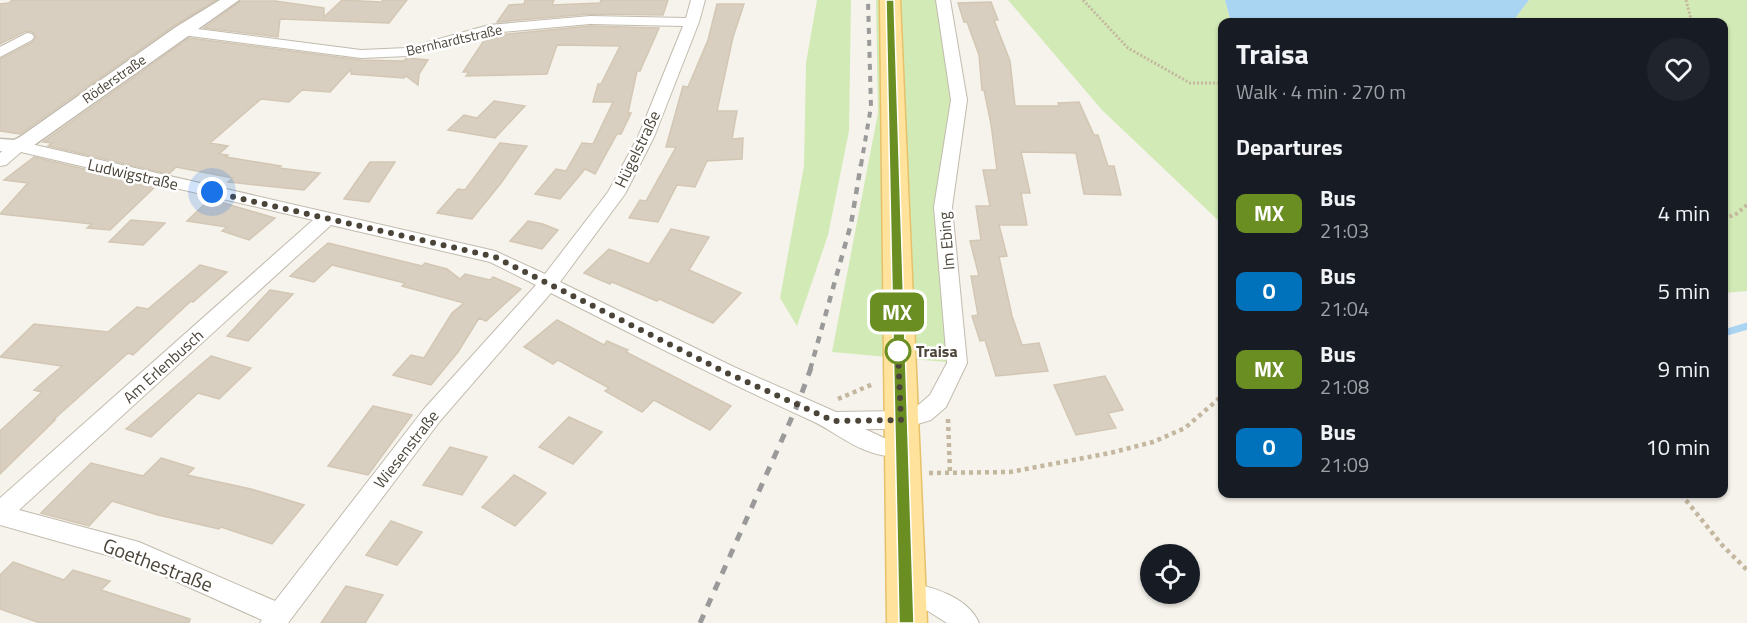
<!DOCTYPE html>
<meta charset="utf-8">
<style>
:root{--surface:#171b24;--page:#20242c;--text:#f1f3f6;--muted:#9ea1a6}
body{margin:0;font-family:"Titillium Web",sans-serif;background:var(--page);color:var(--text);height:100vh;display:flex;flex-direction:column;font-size:22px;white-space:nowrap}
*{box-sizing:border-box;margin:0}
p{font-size:20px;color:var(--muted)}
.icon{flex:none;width:33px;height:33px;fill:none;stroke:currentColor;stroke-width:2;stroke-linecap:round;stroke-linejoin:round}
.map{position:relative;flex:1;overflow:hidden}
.details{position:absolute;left:1218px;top:18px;width:510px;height:480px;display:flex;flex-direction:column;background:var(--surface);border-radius:12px;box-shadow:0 2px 4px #0004}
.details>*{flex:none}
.badge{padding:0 12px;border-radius:9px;font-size:21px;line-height:39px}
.controls{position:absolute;left:1140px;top:544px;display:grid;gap:12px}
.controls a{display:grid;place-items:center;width:60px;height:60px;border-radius:50%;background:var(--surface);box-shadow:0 2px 4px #0004;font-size:30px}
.you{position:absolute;width:30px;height:30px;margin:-15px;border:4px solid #fff;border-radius:50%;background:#1a73e8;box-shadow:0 0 0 9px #1a73e833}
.map>.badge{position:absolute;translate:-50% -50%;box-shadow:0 0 0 3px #fff}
h2{padding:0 18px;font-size:22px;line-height:54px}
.round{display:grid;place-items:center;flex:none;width:63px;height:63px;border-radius:32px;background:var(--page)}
.summary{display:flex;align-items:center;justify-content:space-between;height:102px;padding:0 18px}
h1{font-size:28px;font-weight:700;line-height:45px}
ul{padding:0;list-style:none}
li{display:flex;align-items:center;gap:18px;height:78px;padding:0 18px}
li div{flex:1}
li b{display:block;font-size:22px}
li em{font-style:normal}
li .badge{min-width:66px;font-weight:700;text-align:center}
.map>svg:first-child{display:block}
.green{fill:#d2eab5}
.water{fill:#a9d4f2}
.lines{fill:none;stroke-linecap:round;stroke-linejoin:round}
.stream{stroke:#a9d4f2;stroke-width:7}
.building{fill:#d8cfc1;stroke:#d3c7b4;stroke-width:1.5}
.minor-casing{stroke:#c2bbae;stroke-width:2}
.tertiary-casing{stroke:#c2bbae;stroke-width:3}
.primary-casing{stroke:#e6c16a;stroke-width:3}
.path-far2{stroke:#c4b79f;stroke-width:3;stroke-dasharray:2 2;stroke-linecap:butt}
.path-far1{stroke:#c4b79f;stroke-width:4;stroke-dasharray:3 3;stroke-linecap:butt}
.path{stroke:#c4b79f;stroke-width:4.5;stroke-dasharray:4 4;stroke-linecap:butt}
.minor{fill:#fff;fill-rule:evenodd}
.tertiary{fill:#fff;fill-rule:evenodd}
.primary{fill:#ffe39c;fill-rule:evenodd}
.rail-far2{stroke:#9a9a9a;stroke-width:4;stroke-dasharray:6 6;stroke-linecap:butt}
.rail-far1{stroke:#9a9a9a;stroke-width:4.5;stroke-dasharray:7 7;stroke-linecap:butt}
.rail{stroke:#9a9a9a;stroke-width:5;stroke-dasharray:9 9;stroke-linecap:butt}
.line{fill:#6b8e23;stroke:#fff;stroke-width:1.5}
.walk{stroke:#4b4439;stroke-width:6;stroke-dasharray:0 10.8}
.stop-dot{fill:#fff;stroke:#6b8e23;stroke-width:3}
.labels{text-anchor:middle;stroke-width:5;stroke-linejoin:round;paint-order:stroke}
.far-street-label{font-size:14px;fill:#4b4439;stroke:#fff}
.street-label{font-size:16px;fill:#4b4439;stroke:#fff}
.stop-label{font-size:16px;font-weight:bold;fill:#4b4439;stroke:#fff;text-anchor:start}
.near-street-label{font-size:20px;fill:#4b4439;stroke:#fff}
</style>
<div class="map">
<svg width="1747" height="623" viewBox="0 0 1747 623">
<rect width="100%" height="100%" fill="#f6f3ec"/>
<path class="green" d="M 817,0 L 851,0 L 849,131 L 828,235 L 797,326 L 780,298 L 804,166 L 806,63 Z
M 876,0 L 943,0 L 959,100 L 943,207 L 957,363 L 832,352 L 878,113 Z
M 1008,0 L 1225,0 L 1231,22 L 1222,22 L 1222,224 L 1102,110 Z
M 1529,0 L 1747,0 L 1747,291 L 1724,293 L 1724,22 L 1512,22 Z"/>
<path class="water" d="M 1225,0 L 1529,0 L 1512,22 L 1231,22 Z"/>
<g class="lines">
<path class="stream" d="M 1724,333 L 1747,326"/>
</g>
<path class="building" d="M 12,0 L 216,0 L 175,25 L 20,134 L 0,131 L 0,59 L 33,42 L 36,36 L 32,32 L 26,31 L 0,44 L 0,4 L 9,3 Z
M 342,0 L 381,2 L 383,0 L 407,0 L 389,23 L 280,19 L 278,37 L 204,28 L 241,1 L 275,1 L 324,8 L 324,17 Z
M 525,0 L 554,0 L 552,5 L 600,3 L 601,0 L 668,0 L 663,15 L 590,14 L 497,22 L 509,5 L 524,4 Z
M 991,2 L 998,20 L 994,20 L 1010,61 L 1015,106 L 1059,106 L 1058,103 L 1079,102 L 1094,135 L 1098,135 L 1108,166 L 1114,166 L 1121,195 L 1084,194 L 1076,153 L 1021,152 L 1030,193 L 1021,193 L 1027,225 L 999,225 L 1007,256 L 999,257 L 1012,316 L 1022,345 L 1039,343 L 1048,371 L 996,376 L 985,340 L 980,341 L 972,316 L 978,315 L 971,276 L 979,276 L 970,241 L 981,240 L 976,206 L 990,206 L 983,170 L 997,170 L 991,124 L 984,90 L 982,90 L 979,55 L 967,22 L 964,22 L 958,3 Z
M 717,4 L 744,4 L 733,37 L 717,111 L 737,111 L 732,139 L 743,138 L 742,159 L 707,161 L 695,187 L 677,185 L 658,222 L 629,218 L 640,200 L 646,201 L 676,147 L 666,147 L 683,86 L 688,87 L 708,40 Z
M 590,26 L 659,28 L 640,71 L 637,71 L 628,113 L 631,113 L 621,134 L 617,134 L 595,174 L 585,169 L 560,199 L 535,194 L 556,169 L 566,171 L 582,143 L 593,144 L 613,102 L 593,102 L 598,84 L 601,84 L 620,46 L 557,45 L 547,74 L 466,76 L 469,72 L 463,72 L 487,36 Z
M 189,38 L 361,60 L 403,61 L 407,58 L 428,60 L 419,74 L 418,85 L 406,76 L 404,78 L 351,74 L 351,69 L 330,92 L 302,90 L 289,102 L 261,99 L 210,143 L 228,146 L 219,154 L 228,155 L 226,157 L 281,166 L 279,168 L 320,173 L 304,190 L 228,182 L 233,178 L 176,167 L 169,174 L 48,146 L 52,143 L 43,142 Z
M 494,101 L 525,106 L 495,138 L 448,130 L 464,115 L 477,118 Z
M 500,143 L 527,146 L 501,183 L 472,219 L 437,213 L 458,189 L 465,190 Z
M 34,157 L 156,186 L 110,230 L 87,228 L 92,224 L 0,214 L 28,183 L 4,180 Z
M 370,162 L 395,162 L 369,202 L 344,199 Z
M 210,199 L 275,218 L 249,240 L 222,231 L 227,227 L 187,221 Z
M 131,220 L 165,223 L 143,245 L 109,242 Z
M 528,221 L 543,224 L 558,230 L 542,249 L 510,241 Z
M 671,229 L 709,237 L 689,270 L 741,293 L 713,323 L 659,299 L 657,301 L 612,282 L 610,284 L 584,273 L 609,249 L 649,264 Z
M 328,243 L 422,266 L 425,263 L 447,269 L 460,279 L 465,274 L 490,280 L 493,277 L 521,289 L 486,321 L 479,318 L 458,352 L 431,385 L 393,375 L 411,355 L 424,358 L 452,313 L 464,303 L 402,286 L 405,283 L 332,265 L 314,282 L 290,276 Z
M 200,265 L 227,272 L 193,302 L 191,301 L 133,355 L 128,353 L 53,420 L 55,420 L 0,474 L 0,431 L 42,392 L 34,390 L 62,366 L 0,357 L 34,324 L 108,332 L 137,307 L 148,309 Z
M 270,290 L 293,294 L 248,341 L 227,336 Z
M 557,320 L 604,345 L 607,341 L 628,350 L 626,352 L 731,406 L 710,430 L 654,400 L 642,412 L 605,391 L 609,388 L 558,360 L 553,364 L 524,347 Z
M 211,356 L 251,368 L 219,399 L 198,393 L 151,437 L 126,429 Z
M 1105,376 L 1123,410 L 1108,413 L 1116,428 L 1076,435 L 1054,385 Z
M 373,406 L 412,415 L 368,475 L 328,466 Z
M 569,417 L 602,432 L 573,464 L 539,447 Z
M 450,447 L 487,457 L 462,495 L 423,485 Z
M 161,458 L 194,468 L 187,475 L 251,489 L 304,505 L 272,544 L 221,527 L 219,529 L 158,515 L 112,501 L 89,526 L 41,513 L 91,463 L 143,476 Z
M 514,475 L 546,493 L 515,526 L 482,507 Z
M 391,521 L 422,532 L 397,565 L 366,555 Z
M 13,562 L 64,580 L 73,570 L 110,581 L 101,590 L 190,619 L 189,623 L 40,623 L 0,609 L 0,575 Z
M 346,586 L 383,595 L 365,623 L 321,623 Z"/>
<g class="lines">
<defs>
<path id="minor" d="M 691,0 L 705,0 L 699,22 L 654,137 L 625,194 L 560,282 L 734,367 L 836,412 L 901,411 L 916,407 L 930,395 L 947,363 L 934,207 L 951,100 L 936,0 L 950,0 L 967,100 L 952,207 L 967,363 L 946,407 L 931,420 L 901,429 L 865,429 L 884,438 L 910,442 L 913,448 L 910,454 C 895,459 880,456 865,450 C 846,443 829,428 810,420 C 722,380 637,337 551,293 L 440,421 L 288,623 L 260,623 L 262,620 L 135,563 L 0,525 L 0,498 L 313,220 L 21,152 L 6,165 L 0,166 L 0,153 L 12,143 L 18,141 L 495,251 L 545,274 L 608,192 L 638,137 L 683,26 L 590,24 L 490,33 L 408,56 L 361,58 L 182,35 L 175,31 L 182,27 L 361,50 L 407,48 L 489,25 L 590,16 L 686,18 ZM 331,225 L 490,262 L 536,285 L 424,409 L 275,601 L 139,542 L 19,510 Z
M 27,33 L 32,34 L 34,37 L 32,40 L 0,57 L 0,47 Z
M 906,583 C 932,586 968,597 979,623 L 947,623 L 928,611 L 897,603 L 893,595 L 897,587 Z"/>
<path id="tertiary" d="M 220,0 L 239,0 L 34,145 L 18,152 L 0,151 L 0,139 L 14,140 L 20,137 L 176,27 Z"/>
<path id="primary" d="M 880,0 L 900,0 L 927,623 L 887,623 Z"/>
</defs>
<use href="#minor" class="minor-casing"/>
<use href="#tertiary" class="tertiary-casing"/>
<use href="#primary" class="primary-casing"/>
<path class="path-far2" d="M 1083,0 L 1128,48 L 1190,83 L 1222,83
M 1686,0 L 1691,19 L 1686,22"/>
<path class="path-far1" d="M 1724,219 L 1736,214 L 1747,205"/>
<path class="path" d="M 838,399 L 873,384
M 948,419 L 950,473
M 929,473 L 1010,472 L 1110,453 L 1153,442 L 1185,428 L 1222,396
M 1681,494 L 1722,545 L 1747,570"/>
<use href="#minor" class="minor"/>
<use href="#tertiary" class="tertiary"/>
<use href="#primary" class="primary"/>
<path class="rail-far2" d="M 861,165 L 871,107 L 868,0"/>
<path class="rail-far1" d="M 810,370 L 851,224 L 861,164"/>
<path class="rail" d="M 700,623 L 797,406 L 811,368"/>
</g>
<path class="line" d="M 886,0 L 894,0 L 914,623 L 899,623 Z"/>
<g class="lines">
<path class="walk" d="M 212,192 L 495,257 L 727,373 L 834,421 L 901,420 L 898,351"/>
</g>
<circle class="stop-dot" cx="898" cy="351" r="12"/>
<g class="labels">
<g class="far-street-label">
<text transform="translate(454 40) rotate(-13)" y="5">Bernhardtstraße</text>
<text transform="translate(114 79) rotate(-35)" y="5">Röderstraße</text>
</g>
<g class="street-label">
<text transform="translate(637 149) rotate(-64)" y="6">Hügelstraße</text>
<text transform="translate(133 174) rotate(13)" y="6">Ludwigstraße</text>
<text transform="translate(946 241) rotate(-95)" y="6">Im Ebing</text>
<text transform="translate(163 366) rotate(-42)" y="6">Am Erlenbusch</text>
<text transform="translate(406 449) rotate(-52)" y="6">Wiesenstraße</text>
</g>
<g class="stop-label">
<text x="916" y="357">Traisa</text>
</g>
<g class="near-street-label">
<text transform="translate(158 565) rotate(21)" y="7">Goethestraße</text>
</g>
</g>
</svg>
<div class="controls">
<a><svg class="icon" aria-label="locate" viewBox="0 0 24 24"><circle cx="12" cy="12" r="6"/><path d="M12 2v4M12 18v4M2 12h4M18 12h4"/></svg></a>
</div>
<div class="you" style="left:212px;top:192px"></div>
<b class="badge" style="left:897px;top:312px;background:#6b8e23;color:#fff">MX</b>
<section class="details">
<div class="summary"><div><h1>Traisa</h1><p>Walk · 4 min · 270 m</p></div><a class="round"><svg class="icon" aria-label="heart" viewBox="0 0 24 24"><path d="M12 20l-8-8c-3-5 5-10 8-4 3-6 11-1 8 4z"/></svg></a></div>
<h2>Departures</h2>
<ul>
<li><span class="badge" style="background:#6b8e23;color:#fff">MX</span><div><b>Bus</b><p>21:03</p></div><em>4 min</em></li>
<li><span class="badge" style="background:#0072bc;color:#fff">O</span><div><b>Bus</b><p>21:04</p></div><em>5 min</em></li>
<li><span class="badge" style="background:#6b8e23;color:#fff">MX</span><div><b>Bus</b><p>21:08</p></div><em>9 min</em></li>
<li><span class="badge" style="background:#0072bc;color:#fff">O</span><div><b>Bus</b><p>21:09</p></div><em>10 min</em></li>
</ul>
</section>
</div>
